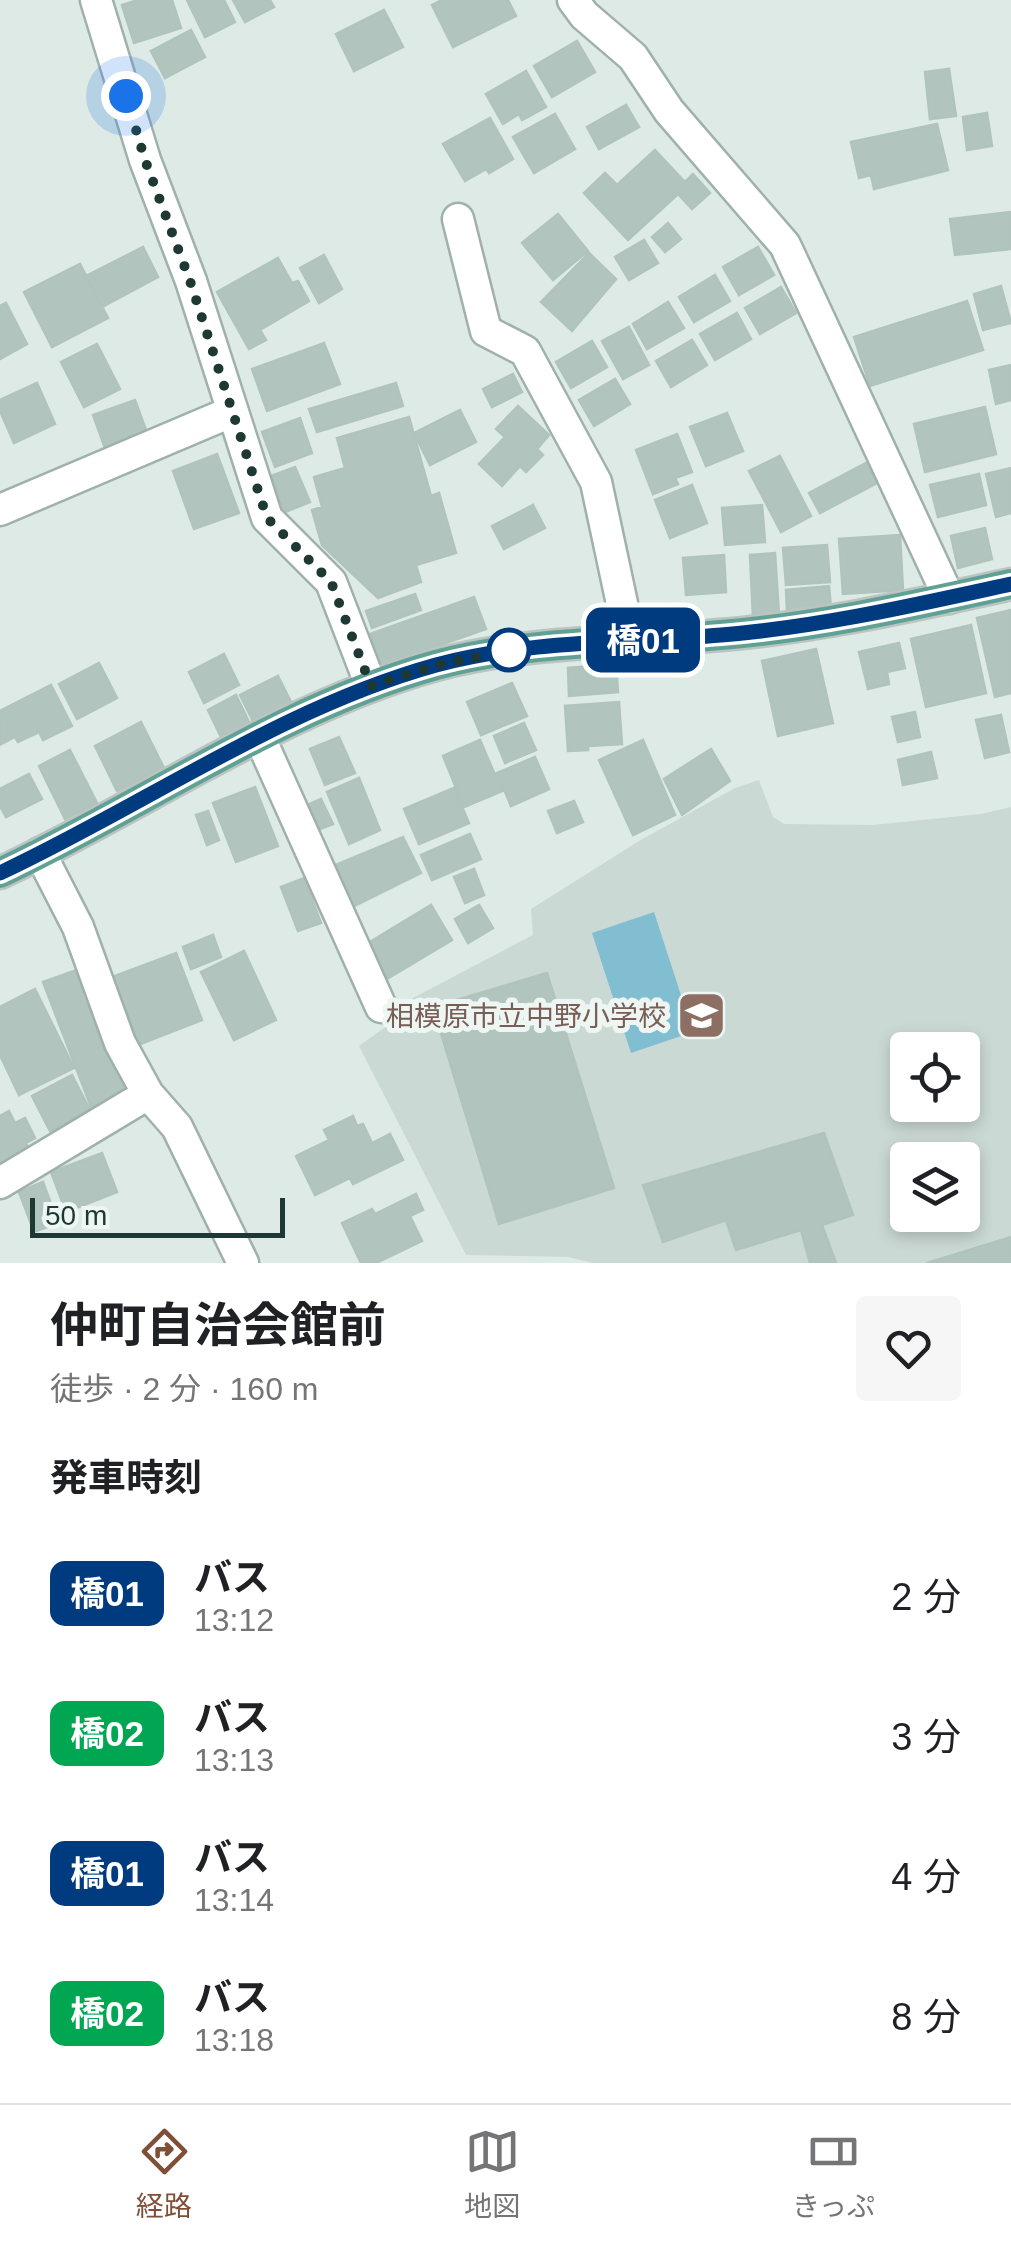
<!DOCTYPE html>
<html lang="ja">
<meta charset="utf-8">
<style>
:root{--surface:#fff;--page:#f6f6f6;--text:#202124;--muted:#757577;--line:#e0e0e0;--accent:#804f37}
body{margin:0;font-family:Arial,"Noto Sans JP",sans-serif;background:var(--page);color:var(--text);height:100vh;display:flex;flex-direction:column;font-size:38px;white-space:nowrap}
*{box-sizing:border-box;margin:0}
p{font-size:32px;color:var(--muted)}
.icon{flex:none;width:55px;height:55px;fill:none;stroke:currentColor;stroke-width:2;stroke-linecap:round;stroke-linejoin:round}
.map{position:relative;height:1263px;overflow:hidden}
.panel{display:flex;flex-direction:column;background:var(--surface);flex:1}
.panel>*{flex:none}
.badge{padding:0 20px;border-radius:15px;font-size:35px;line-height:65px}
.controls{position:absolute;left:890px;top:1032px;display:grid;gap:20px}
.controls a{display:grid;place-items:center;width:90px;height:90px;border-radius:10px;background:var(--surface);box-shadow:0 5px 15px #0003;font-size:50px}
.scale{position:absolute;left:30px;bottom:25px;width:255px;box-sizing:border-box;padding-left:10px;border:5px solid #1e3934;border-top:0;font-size:28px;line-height:35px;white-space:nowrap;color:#1e3934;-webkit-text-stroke:8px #edf6f3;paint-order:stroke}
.you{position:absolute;width:50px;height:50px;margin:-25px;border:8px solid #fff;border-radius:50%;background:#1a73e8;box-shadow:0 0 0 15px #1a73e833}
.map>.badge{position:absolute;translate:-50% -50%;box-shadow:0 0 0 5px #fff}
h2{padding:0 50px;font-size:38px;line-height:90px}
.round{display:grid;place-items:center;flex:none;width:105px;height:105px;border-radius:10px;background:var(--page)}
.summary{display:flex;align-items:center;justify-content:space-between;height:170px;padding:0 50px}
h1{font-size:48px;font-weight:700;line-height:75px}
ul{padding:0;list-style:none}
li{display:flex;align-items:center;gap:30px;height:140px;padding:0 50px}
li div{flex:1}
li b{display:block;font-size:38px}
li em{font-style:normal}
li .badge{min-width:110px;font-weight:700;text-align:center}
.tabs{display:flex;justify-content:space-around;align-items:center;height:140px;border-top:2px solid var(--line);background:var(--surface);font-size:28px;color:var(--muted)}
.tabs a{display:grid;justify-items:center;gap:5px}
.tabs .selected{color:var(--accent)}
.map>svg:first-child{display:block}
.built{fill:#cbd9d4;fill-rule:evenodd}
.water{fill:#82bed1}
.building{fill:#b2c4be;stroke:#b0c3bd;stroke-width:2.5}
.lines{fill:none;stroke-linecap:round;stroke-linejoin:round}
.minor-casing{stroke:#a0b1ac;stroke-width:35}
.major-casing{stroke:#bcc4c2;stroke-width:35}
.minor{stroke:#fff;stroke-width:30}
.major{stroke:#60a196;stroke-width:30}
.line-casing{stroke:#fff;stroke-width:22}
.line{stroke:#003b80;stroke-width:15}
.walk{stroke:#1e3934;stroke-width:10;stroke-dasharray:0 18}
.stop-dot{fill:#fff;stroke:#003b80;stroke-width:5}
.labels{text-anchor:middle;stroke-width:10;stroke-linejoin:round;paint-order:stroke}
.education-label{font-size:28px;fill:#785e54;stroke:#edf6f3;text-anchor:end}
</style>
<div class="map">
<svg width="1011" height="1263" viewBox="0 0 1011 1263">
<rect width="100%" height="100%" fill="#ddeae5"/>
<path class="built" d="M 759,780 L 773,817 L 784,824 L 873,825 L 981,814 L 1011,807 L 1011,1263 L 592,1263 L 569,1257 L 466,1255 L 359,1046 L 391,1023 L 392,1009 L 533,935 L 531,909 L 639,841 L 735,788 ZM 908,1050 L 962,1050 L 962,1105 L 908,1105 ZM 908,1160 L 962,1160 L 962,1215 L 908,1215 Z"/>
<path class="water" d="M 654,912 L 693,1032 L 631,1053 L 592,933 Z"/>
<path class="building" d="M 138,0 L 172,0 L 181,28 L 134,43 L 122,5 Z
M 187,0 L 224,0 L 235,22 L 205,37 Z
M 233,0 L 270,0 L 274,7 L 245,22 Z
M 442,0 L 508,0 L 516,16 L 453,47 L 432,5 Z
M 384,10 L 403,47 L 354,71 L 336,34 Z
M 191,30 L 205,57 L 165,78 L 151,51 Z
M 577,41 L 595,72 L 552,97 L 534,66 Z
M 949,69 L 956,116 L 930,119 L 925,72 Z
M 526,71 L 546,107 L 522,120 L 519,114 L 503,124 L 486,94 Z
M 626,105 L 639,127 L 599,149 L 587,127 Z
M 987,113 L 992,146 L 967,150 L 963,117 Z
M 555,114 L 575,149 L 534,173 L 513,137 Z
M 490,118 L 513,159 L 489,173 L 486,169 L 465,181 L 443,144 Z
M 937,124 L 948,170 L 874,189 L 871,175 L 859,178 L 851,142 Z
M 655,150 L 685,182 L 693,174 L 710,193 L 692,209 L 678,194 L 628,240 L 584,193 L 605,173 L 617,185 Z
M 1011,212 L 1011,249 L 955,255 L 950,219 Z
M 558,214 L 588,251 L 553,280 L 522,243 Z
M 668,223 L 681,239 L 665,252 L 652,237 Z
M 644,240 L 658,263 L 629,280 L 615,257 Z
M 143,247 L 158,277 L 102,307 L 86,276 Z
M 758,247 L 774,275 L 739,295 L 723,267 Z
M 589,253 L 616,279 L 572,331 L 541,302 Z
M 324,255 L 342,289 L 319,303 L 300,268 Z
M 278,258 L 292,283 L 298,281 L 309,301 L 260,330 L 266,340 L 249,349 L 217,292 Z
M 80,264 L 108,318 L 52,347 L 24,292 Z
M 715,275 L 730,301 L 694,322 L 679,297 Z
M 1001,286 L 1011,323 L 983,330 L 974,294 Z
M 781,287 L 796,313 L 760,334 L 745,308 Z
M 967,301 L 983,350 L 870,386 L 854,337 Z
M 668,302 L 684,328 L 647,349 L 633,324 Z
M 6,303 L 27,344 L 0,359 L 0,306 Z
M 737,313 L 751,339 L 715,360 L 700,334 Z
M 629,327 L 649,365 L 623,379 L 602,341 Z
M 692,340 L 707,365 L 671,387 L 656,361 Z
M 592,341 L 607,367 L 571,388 L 556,362 Z
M 324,343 L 340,384 L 267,411 L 252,369 Z
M 97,344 L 120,389 L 84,407 L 61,362 Z
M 1011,365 L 1011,400 L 996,404 L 989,370 Z
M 513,374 L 522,392 L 492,407 L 483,389 Z
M 615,379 L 630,404 L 594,426 L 579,400 Z
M 37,383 L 55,424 L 14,443 L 0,411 L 0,400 Z
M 396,383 L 403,406 L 317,432 L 309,409 Z
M 135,400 L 147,433 L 105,448 L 93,415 Z
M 518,406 L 549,435 L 537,449 L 543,455 L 526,472 L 520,466 L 502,486 L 479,464 L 505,437 L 496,429 Z
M 985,407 L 996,454 L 925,472 L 914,424 Z
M 460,410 L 476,442 L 430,465 L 414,433 Z
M 727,413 L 743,451 L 706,466 L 690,427 Z
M 409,417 L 431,496 L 439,493 L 456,553 L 416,565 L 421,582 L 378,598 L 322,545 L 312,510 L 322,507 L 314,477 L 345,468 L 337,438 Z
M 300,418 L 312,453 L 275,467 L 262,432 Z
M 677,434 L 692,472 L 675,478 L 678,484 L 653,494 L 636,450 Z
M 217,454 L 239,513 L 194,529 L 173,471 Z
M 780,456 L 811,516 L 781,532 L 749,471 Z
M 870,461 L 881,481 L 820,513 L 809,493 Z
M 295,467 L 310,502 L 285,512 L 271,476 Z
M 1011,468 L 1011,513 L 996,517 L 986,474 Z
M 979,474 L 986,505 L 938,517 L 930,485 Z
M 692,485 L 707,523 L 670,538 L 655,500 Z
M 533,505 L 545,528 L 504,549 L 492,526 Z
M 762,505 L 765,542 L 725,545 L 722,508 Z
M 985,528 L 992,559 L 958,568 L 951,536 Z
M 900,535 L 903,590 L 843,594 L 839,539 Z
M 827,545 L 830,582 L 786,585 L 783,548 Z
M 775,553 L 779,615 L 753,617 L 750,555 Z
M 724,555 L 726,592 L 686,595 L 683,558 Z
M 829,586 L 831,608 L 787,611 L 786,590 Z
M 415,594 L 421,610 L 372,628 L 366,611 Z
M 474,597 L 486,629 L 381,666 L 370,634 Z
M 1011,610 L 1011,693 L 995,697 L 977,618 Z
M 971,625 L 986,693 L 926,707 L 911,639 Z
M 899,643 L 905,668 L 887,672 L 889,684 L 868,689 L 859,652 Z
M 816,649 L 833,723 L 778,736 L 762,661 Z
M 224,654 L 239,685 L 204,703 L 189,672 Z
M 99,663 L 117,698 L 77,719 L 59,684 Z
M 616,664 L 618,692 L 569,696 L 568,668 Z
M 278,676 L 293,706 L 255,725 L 240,695 Z
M 512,683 L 527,716 L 481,735 L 467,702 Z
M 51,685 L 72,726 L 43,740 L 39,732 L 18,742 L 15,737 L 1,744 L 0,711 Z
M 236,695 L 249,722 L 221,737 L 208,710 Z
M 619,702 L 622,744 L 588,746 L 588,750 L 568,751 L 565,706 Z
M 915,712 L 920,737 L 898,742 L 892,717 Z
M 1001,715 L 1009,752 L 985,758 L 976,720 Z
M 141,722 L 164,768 L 117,791 L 95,746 Z
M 524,723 L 536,750 L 505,763 L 494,736 Z
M 339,737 L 355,773 L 325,785 L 310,749 Z
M 480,740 L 502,791 L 464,807 L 443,756 Z
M 643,740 L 675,815 L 633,835 L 599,760 Z
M 711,749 L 730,781 L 682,815 L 664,779 Z
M 70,750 L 97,803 L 65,819 L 39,766 Z
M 931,752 L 937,778 L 903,785 L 898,760 Z
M 535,757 L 549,789 L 511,806 L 497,773 Z
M 29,774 L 42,799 L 6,817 L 0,806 L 0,789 Z
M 359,778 L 380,830 L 349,844 L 327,792 Z
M 255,787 L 278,846 L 236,862 L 213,803 Z
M 454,788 L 469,823 L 419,844 L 404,809 Z
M 321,799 L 333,824 L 313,832 L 303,807 Z
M 574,801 L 583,822 L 557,833 L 548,811 Z
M 208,811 L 219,840 L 207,845 L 196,815 Z
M 470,834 L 481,859 L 432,880 L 421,855 Z
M 403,837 L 421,873 L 346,910 L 326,869 Z
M 474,869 L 484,895 L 465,903 L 454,877 Z
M 304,878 L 321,923 L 298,931 L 281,887 Z
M 431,905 L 452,940 L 385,980 L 365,945 Z
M 479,905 L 493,928 L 468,943 L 455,919 Z
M 213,935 L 221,957 L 191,969 L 183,947 Z
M 244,951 L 276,1020 L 234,1040 L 201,972 Z
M 176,953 L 202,1020 L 133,1047 L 107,979 Z
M 82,968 L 130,1092 L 91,1107 L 43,982 Z
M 547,973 L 614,1188 L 499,1224 L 433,1007 Z
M 35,989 L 74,1068 L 19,1095 L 0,1055 L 0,1007 Z
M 72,1075 L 90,1110 L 50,1131 L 32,1096 Z
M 9,1111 L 15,1123 L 25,1118 L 35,1138 L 26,1143 L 33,1157 L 0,1174 L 0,1116 Z
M 353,1116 L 357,1126 L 363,1124 L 372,1143 L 390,1134 L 403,1160 L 353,1184 L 350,1178 L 315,1195 L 296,1156 L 329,1140 L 324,1130 Z
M 824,1133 L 853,1215 L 822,1225 L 836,1263 L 810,1263 L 801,1230 L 736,1250 L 726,1220 L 663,1242 L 643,1185 Z
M 102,1153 L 117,1192 L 66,1212 L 51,1172 Z
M 43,1182 L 58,1223 L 34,1232 L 19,1192 Z
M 416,1194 L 423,1210 L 410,1216 L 422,1241 L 376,1263 L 361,1263 L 342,1223 L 372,1209 L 375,1214 Z
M 1011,1237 L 1011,1263 L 927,1263 Z"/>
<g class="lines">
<defs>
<path id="minor" d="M 96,0 L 145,160 L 191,281 L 267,518 L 331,582 L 371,686
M 573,0 L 584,15 L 633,57 L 669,111 L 785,245 L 949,598
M 458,219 L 486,331 L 525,351 L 596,482 L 630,641
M 0,510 L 231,412
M 260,738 L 381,1007
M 40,853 L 78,927 L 120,1043 L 148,1094 L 177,1127 L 243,1263
M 0,1183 L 148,1094"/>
<path id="major" d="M 0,873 C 145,805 281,708 436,665 C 529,640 626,643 721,635 C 819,627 915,605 1011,584"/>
</defs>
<use href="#minor" class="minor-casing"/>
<use href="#major" class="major-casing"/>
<use href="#minor" class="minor"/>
<use href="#major" class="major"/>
</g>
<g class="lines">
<defs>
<path id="line" d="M 0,873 C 145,805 281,708 436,665 C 529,640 626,643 721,635 C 819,627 915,605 1011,584"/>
</defs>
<use href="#line" class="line-casing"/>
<use href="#line" class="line"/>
<path class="walk" d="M 126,96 L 145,160 L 190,281 L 267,518 L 331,582 L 371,686 L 434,666 L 515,649 L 509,650"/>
</g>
<defs>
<symbol id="school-square" viewBox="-11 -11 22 22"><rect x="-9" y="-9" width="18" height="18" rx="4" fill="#8d6e63" stroke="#edf6f3"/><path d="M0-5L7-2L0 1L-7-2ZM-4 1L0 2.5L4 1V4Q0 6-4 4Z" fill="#fff"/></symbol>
</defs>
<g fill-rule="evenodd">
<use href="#school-square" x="674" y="988" width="55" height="55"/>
</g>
<circle class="stop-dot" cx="509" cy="650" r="20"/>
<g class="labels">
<g class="education-label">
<text x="666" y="1026">相模原市立中野小学校</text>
</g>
</g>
</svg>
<div class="controls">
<a><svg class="icon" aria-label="locate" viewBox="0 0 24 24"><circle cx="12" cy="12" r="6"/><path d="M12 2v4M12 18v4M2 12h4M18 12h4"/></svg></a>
<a><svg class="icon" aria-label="layers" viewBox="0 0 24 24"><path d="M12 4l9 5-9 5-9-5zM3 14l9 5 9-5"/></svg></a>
</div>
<div class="scale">50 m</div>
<div class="you" style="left:126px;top:96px"></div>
<b class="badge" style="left:643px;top:640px;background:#003b80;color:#fff">橋01</b>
</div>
<section class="panel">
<div class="summary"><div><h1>仲町自治会館前</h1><p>徒歩 · 2 分 · 160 m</p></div><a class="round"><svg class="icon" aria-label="heart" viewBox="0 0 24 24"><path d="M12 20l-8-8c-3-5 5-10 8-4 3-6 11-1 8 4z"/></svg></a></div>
<h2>発車時刻</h2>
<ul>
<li><span class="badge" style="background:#003b80;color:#fff">橋01</span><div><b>バス</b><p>13:12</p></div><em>2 分</em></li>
<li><span class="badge" style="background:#00a651;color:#fff">橋02</span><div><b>バス</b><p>13:13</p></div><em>3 分</em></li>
<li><span class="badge" style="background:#003b80;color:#fff">橋01</span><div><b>バス</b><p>13:14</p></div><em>4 分</em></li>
<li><span class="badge" style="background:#00a651;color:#fff">橋02</span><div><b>バス</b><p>13:18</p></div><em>8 分</em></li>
</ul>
</section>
<nav class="tabs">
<a class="selected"><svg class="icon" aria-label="directions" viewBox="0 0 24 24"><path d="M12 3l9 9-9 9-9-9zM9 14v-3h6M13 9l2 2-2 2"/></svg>経路</a>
<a><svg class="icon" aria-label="map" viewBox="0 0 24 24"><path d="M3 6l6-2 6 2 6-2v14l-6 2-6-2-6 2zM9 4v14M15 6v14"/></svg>地図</a>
<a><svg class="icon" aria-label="tickets" viewBox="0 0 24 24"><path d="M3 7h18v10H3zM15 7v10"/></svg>きっぷ</a>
</nav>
